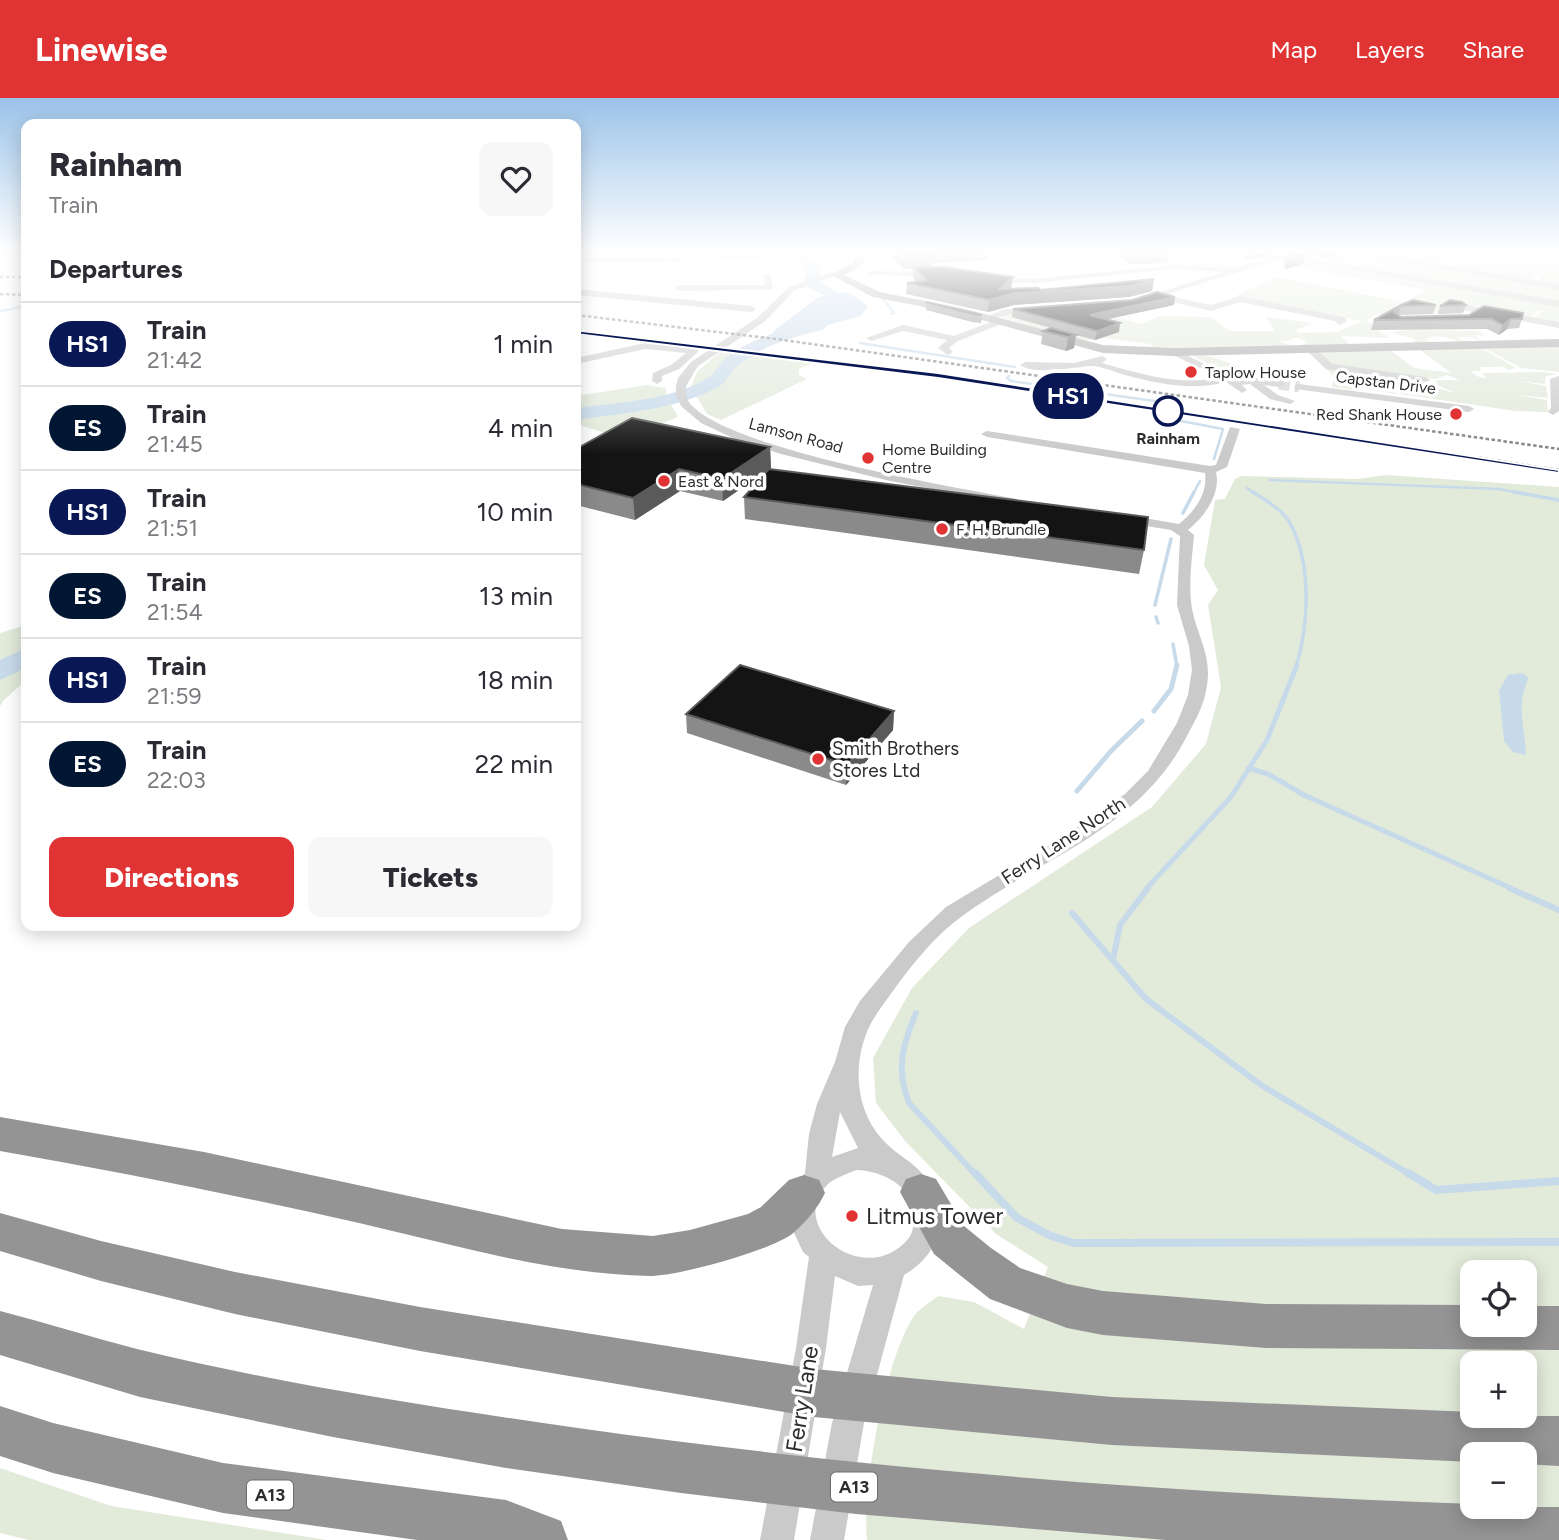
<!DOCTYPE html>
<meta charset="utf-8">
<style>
:root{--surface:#fff;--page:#f7f7f7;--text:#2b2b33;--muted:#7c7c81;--line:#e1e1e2;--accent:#e03334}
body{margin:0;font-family:Figtree,sans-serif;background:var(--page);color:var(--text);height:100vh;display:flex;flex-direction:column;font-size:26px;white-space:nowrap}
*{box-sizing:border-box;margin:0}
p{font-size:23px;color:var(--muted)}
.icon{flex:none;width:38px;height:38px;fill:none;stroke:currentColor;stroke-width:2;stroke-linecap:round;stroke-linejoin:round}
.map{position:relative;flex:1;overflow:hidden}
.details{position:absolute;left:21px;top:21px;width:560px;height:812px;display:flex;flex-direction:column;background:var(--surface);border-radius:14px;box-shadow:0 4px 18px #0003}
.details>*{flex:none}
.badge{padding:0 14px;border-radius:23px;font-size:24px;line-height:46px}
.buttons{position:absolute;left:1460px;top:1162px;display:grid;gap:14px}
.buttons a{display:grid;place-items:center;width:77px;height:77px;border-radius:14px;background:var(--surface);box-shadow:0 4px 18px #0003;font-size:35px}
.map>.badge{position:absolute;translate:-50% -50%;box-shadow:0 0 0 4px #fff}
h2{padding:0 28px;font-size:26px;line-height:63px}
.round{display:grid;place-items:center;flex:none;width:74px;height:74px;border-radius:14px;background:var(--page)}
.overview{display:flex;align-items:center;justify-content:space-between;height:119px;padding:0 28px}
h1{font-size:33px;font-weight:800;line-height:52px}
.primary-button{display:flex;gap:14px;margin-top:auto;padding:14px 28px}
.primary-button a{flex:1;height:80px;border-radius:14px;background:var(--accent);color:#fff;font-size:28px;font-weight:800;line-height:80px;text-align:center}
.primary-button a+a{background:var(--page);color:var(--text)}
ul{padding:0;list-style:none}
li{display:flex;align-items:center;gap:21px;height:84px;padding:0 28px;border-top:2px solid var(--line)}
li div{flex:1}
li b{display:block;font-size:26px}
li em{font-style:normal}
li .badge{min-width:77px;font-weight:700;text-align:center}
header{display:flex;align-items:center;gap:42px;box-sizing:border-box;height:98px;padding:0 35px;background:var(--accent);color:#fff}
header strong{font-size:33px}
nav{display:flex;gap:38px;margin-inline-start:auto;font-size:24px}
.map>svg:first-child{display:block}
.green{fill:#e2eada;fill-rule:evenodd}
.water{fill:#c7daea}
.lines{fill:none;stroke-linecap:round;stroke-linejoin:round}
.stream-far4{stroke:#c7daea;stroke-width:2.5}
.stream-far3{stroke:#c7daea;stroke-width:3.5}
.stream-far2{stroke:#c7daea;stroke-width:5}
.stream-far1{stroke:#c7daea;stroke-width:6}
.stream{stroke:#c7daea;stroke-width:8}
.river{fill:#c7daea;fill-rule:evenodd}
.minor-tunnel{stroke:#d5d5d5;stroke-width:11;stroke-dasharray:11 5;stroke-linecap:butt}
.minor{fill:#cacaca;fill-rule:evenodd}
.major{fill:#a5a5a5;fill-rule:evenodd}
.highway{fill:#949494;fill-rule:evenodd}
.rail{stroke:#828282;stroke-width:2.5;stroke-dasharray:3.5 2.5;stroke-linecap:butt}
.wall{fill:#8a8a8a}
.shaded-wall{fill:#5a5a5a}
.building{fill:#141414;stroke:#5a5a5a;stroke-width:2}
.line{fill:#091855;stroke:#fff;stroke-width:2}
.poi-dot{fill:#e03334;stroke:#fff;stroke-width:2.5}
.stop-dot{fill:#fff;stroke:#091855;stroke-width:3.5}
.labels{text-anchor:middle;stroke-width:7;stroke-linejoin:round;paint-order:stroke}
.far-poi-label{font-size:16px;fill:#2d2d2d;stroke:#fff;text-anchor:start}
.far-street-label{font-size:16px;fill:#2d2d2d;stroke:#fff}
.far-stop-label{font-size:16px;font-weight:bold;fill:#2d2d2d;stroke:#fff}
.shield{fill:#fff;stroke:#6c6c6c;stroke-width:2}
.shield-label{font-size:18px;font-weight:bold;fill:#2d2d2d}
.poi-label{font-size:19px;fill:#2d2d2d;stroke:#fff;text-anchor:start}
.street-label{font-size:19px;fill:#2d2d2d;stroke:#fff}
.near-poi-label{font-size:23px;fill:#2d2d2d;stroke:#fff;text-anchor:start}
.near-street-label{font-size:23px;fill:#2d2d2d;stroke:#fff}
</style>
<header>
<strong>Linewise</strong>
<nav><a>Map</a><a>Layers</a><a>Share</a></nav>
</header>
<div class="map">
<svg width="1559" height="1442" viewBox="0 0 1559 1442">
<rect width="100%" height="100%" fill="#fff"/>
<path class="green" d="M 1160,154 L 1221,154 L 1235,157 L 1217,165 L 1238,169 L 1182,167 Z
M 1305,154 L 1344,154 L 1559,191 L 1559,204 L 1527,199 L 1534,193 L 1525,198 L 1298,156 Z
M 1380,154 L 1482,154 L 1476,157 L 1491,161 L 1499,158 L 1502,154 L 1559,154 L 1559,188 L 1535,184 L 1543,178 L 1534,176 L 1536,180 L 1531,183 L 1408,163 L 1417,158 L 1414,157 L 1405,162 L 1391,160 L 1397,156 L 1388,159 L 1375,157 Z
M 1309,164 L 1505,198 L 1496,205 L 1506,198 L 1559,208 L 1559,224 L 1533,220 L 1544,213 L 1538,212 L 1531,219 L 1462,206 L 1460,203 L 1456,203 L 1439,216 L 1420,212 L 1430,205 L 1409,201 L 1426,192 L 1294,169 Z
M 1277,179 L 1403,204 L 1394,209 L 1410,212 L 1396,218 L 1401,220 L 1379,216 L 1366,222 L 1389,240 L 1341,238 L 1349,246 L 1305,248 L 1302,246 L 1308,245 L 1299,240 L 1292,240 L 1293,242 L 1279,243 L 1292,248 L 1153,250 L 1151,246 L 1097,239 L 1082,244 L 1002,219 L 1006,215 L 1116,219 L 1141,226 L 1159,218 L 1211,219 L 1230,233 L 1275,233 L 1266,219 L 1314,225 L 1296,232 L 1299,235 L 1337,234 L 1362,223 L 1236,197 Z
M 1410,232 L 1479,233 L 1486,238 L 1474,237 L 1483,244 L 1470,239 L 1457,239 L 1463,244 C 1451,241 1435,235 1425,241 L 1432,245 L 1414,245 L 1412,244 L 1416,243 C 1409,237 1400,239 1392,234 Z
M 1559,248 L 1559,274 L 1521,270 L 1486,251 Z
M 1389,251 L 1414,270 L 1451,275 L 1419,251 L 1483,251 L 1516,270 L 1508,272 L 1503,269 L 1481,269 L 1480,273 L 1470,273 L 1479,279 L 1487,280 L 1482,275 L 1542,274 L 1557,276 L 1546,278 L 1545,286 L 1517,283 L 1546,288 L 1548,300 L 1516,297 L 1547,302 L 1548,314 L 1516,313 L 1400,296 L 1402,280 C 1419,283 1438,292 1457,295 L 1436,287 L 1437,282 L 1460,282 L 1447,277 L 1435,281 L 1335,268 L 1318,253 Z
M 722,252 L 815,264 L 799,271 L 799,277 L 807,281 L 721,322 L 707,316 L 691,289 L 697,274 Z
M 1199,255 L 1256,274 L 1236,278 L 1194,259 Z
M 1325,270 L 1398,280 L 1396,296 L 1356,289 L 1355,292 L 1332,289 L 1334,278 Z
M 647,287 L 666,290 L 666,299 L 678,318 L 676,320 L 621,340 L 576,326 L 576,298 Z
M 1386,377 L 1559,389 L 1559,1442 L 867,1442 C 862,1390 885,1261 914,1218 C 920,1210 931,1204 938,1198 L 974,1204 L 1024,1231 L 1048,1169 L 996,1136 L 906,1044 L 876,1005 L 873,960 L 912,890 L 969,830 L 1152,709 L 1206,646 L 1221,589 L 1208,507 L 1218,492 L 1204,467 L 1215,402 L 1225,401 L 1235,381 L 1241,378 L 1357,381 ZM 1472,1174 L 1524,1174 L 1524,1227 L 1472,1227 ZM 1472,1265 L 1524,1265 L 1524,1318 L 1472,1318 ZM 1472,1356 L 1524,1356 L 1524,1409 L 1472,1409 Z
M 26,527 L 26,582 L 4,602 L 0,608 L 0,535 Z
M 0,1370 L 111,1408 L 327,1442 L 29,1442 L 0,1435 Z"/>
<path class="water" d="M 848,194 L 868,208 L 861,218 L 791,237 L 772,237 L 775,232 L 818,199 Z
M 1522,575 L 1529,580 C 1515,606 1525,629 1526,657 L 1513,654 L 1504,643 L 1499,593 L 1508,577 Z"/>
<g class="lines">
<path class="stream-far4" d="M 883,201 L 894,215 L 891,216
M 0,213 L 26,208
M 860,245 L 1015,269
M 1009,278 L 1007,280 L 1011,283 L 1162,304 L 1168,308
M 1163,315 L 1161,318 L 1165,320 L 1223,331 L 1214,361
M 1269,382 L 1499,391 L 1524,396
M 1247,390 L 1255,396
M 1193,396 L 1200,383"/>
<path class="stream-far3" d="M 1253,394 C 1266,403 1282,411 1290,425 C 1312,466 1309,526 1296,569
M 1514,394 L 1559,402
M 1183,415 L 1194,394
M 1155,507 L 1171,441
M 1156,519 L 1158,525
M 1173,546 L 1177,569"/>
<path class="stream-far2" d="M 1154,613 L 1171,591 L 1177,567
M 1248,670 L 1268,676 L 1304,697 L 1513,791
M 1077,693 L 1111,653 L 1142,623
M 1146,791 L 1231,699 L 1267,642 L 1297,567"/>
<path class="stream-far1" d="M 1509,790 L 1559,812
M 1072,815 L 1146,901 L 1261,987 L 1411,1077
M 1113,862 L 1120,827 L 1148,790
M 916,915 C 902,948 896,971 909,1005 L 976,1077"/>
<path class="stream" d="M 975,1075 L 1017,1120 L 1051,1138 L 1074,1145 L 1559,1144
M 1408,1075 L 1436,1092 L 1559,1083"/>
<path class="river" d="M 786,154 L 801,154 L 819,167 L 821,170 L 818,183 L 840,196 L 841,214 L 829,223 L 825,231 C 794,239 765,246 740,266 C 731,272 728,284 718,289 C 676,312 622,315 576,322 L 576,310 C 619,304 668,303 706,281 C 716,276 719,265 728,258 C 753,240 783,231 813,225 L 817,218 L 825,212 L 826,198 L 805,188 L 803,185 L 807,171 Z
M 26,550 L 26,570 L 0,582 L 0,562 Z"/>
<path class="minor-tunnel" d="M 1279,286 L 1299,289"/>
<path class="minor" d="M 1287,154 L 1300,154 L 1293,157 L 1559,203 L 1559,209 L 1284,160 L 1164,197 L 1211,207 L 1240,198 L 1343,219 L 1346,220 L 1346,224 L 1339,227 L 1335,223 L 1240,204 L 1211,213 L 1155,200 L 1136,206 L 1132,203 L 1223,174 L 1173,171 L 1035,185 L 989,184 L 985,182 L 989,180 L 1035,181 L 1173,167 L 1236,170 Z
M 1347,154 L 1366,154 L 1559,186 L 1559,192 Z
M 1487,154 L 1497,154 L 1488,159 L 1484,157 Z
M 718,158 L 761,158 L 765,160 L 761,162 L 715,162 Z
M 684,159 L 681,163 L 581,164 L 577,162 L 581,160 Z
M 869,173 L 938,174 L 942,176 L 938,178 L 866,177 Z
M 832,174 L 841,176 L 795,192 L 764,224 L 698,268 L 686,288 C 686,294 686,299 689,304 C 722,350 950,388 1012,400 L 1017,401 L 1017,407 L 890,383 L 781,356 L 735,341 L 701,325 L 681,308 L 676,297 L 676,288 L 678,280 L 691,264 L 757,220 L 789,189 Z
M 767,176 L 771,178 L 773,191 L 679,193 L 675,190 L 679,187 L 765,187 L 763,178 Z
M 576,191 L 752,208 L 756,211 L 752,214 L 576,197 Z
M 1465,207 L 1559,224 L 1559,230 L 1462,212 L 1461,210 Z
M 1037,209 L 1041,212 L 1040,214 L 1006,217 L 987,223 L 983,220 L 1005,211 Z
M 1001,220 L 1006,223 L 1004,225 L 958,243 L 949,250 L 953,254 L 948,257 L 938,250 L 947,242 L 903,233 L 871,243 L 866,240 L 903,227 L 954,238 Z
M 645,245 L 694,250 L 699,253 L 679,271 L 662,278 L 662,283 L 657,286 L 652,283 L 653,275 L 671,267 L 686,255 L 645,251 L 576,266 L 576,260 Z
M 1306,248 L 1312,248 L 1333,266 L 1425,279 L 1430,282 L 1425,285 L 1326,271 L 1306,252 Z
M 1174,251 L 1235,281 L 1258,280 L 1283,284 L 1284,286 L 1279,289 L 1264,287 L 1278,297 L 1295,303 L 1290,306 L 1270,301 L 1250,286 L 1242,287 L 1247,292 L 1242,295 L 1226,284 C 1192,293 1159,286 1125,277 C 1114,274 1100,267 1089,268 C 1071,270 1035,277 1020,267 L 1025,264 L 1074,265 L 1102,258 L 1107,261 L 1102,265 C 1138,275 1180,289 1219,279 L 1171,256 L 1169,254 Z
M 1559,278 L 1559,313 L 1553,317 L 1548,314 L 1551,310 L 1550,281 Z
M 1299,286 L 1469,308 L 1474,311 L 1469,314 L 1295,291 L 1295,287 Z
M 1230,329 L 1240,331 L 1227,369 L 1216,374 C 1221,396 1205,418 1188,432 L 1194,437 C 1192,461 1188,486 1192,511 C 1197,537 1212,558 1207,587 C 1205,605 1196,621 1188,636 C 1140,732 1042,759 961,819 C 928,843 902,880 878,914 C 852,950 851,1007 882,1041 C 895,1056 914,1064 925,1079 C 953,1116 941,1155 904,1177 L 864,1325 L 844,1442 L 810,1442 L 832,1325 L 873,1187 L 858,1188 L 835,1178 L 826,1250 L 794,1442 L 760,1442 L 796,1250 L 809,1159 L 803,1154 L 788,1122 L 789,1098 L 805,1075 L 809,1036 L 817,1006 L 835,964 L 845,929 L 860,903 L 909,844 L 946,809 L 1066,737 L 1125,696 L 1148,673 L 1177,625 L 1188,597 L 1192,572 L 1189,548 L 1177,507 L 1180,438 L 1171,432 L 1121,424 L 1114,420 L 1121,416 L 1179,426 C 1194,414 1208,396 1205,375 L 987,339 L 981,336 L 987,333 L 1210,368 L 1216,367 ZM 840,1014 L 858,1050 L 832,1059 ZM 856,1072 C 889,1073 923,1095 912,1134 C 909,1142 901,1149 894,1153 C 850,1179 790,1125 827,1087 C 834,1080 847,1076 856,1072 Z"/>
<path class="major" d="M 857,154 L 867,154 C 866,168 855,172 844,177 L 880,194 L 961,210 L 1103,247 L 1174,250 L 1559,241 L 1559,249 L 1174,258 L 1103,255 L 960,216 L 873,199 L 831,177 L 854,164 Z"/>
<path class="highway" d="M 0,1019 L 204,1054 L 562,1131 L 653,1138 L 690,1132 L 748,1116 L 761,1109 L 789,1082 L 804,1077 L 819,1082 L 825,1095 C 818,1110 805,1125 792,1136 C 769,1153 679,1178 650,1178 C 551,1176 455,1147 359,1125 C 240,1098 120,1074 0,1053 Z
M 921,1076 L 936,1081 L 964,1128 L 991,1150 L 1020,1170 L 1067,1186 L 1103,1193 L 1266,1206 L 1472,1207 L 1472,1227 L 1524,1227 L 1524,1208 L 1559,1208 L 1559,1252 L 1266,1250 L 1103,1237 L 1067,1230 L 990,1201 L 961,1178 L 934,1156 L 900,1094 L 906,1081 Z
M 0,1115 L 101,1143 L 235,1174 L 420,1209 L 814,1271 L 1112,1299 L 1472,1314 L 1472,1318 L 1559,1318 L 1559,1368 L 1524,1366 L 1524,1356 L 1472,1356 L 1472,1364 L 1112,1347 L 814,1319 L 420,1253 L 235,1216 L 101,1183 L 0,1153 Z
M 0,1213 C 46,1225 91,1239 137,1251 C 281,1286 431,1309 578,1330 C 875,1372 1173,1395 1472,1406 L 1472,1409 L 1559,1409 L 1559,1442 L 1166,1442 L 856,1416 L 681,1395 L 506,1370 L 333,1339 L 140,1299 L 0,1257 Z
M 0,1308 L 53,1325 L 223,1365 L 506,1402 L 561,1423 L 568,1442 L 417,1442 L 223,1415 L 53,1375 L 0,1358 Z"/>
<path class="rail" d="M 0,179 L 26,179
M 0,196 L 26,197
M 576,217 L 776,241 L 1559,351
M 576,234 L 916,274 L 1559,372"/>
</g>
<path class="wall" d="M 887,154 L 987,154 L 987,162 L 932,165 L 932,169 L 1011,191 L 1041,192 L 1154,181 L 1152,193 L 1129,199 L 1014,207 L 988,214 L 906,196 L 907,185 L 916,184 L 913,180 L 913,171 L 904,171 Z
M 1111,154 L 1169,154 L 1167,165 L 1129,166 Z
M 1243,154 L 1277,154 L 1257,161 L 1243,161 Z
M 1285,154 L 1342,154 L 1324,160 L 1305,157 L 1303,166 L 1285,171 L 1283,163 Z
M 926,204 L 982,217 L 981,225 L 972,224 L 926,212 Z
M 1403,206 L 1436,207 L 1433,216 L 1399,217 L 1401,219 L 1522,221 L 1519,230 L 1507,231 L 1499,237 L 1487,231 L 1371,232 L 1374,222 Z
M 1174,207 L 1107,221 L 1119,234 L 1095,242 L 1076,237 L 1074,250 L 1066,253 L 1041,246 L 1043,233 L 1051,230 L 1012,219 L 1013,211 Z
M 1466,207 L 1463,215 L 1438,216 L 1440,208 Z
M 770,349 L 771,370 L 723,403 L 680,393 L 635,422 L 576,407 L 576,351 Z
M 744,399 L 1144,452 L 1139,476 L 745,421 Z
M 894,613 L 893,632 L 846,687 L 687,635 L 686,616 Z"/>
<path class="shaded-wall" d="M 1259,154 L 1277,154 L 1257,161 Z
M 1306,154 L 1303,166 L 1285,171 L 1288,159 Z
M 1326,154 L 1342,154 L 1324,160 Z
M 1013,179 L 1011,191 L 1015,195 L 1154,181 L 1152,193 L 1129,199 L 1014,207 L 988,214 L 989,202 Z
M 1175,199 L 1174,207 L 1089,225 L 1090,217 Z
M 1401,208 L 1398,217 L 1394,214 Z
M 1511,221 L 1507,231 L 1499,237 L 1503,227 Z
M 1120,225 L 1119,234 L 1095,242 L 1097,233 Z
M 1076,237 L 1074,250 L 1066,253 L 1068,239 Z
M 770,349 L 771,370 L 723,403 L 722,381 Z
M 679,371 L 680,393 L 635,422 L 633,400 Z
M 894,613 L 893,632 L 846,687 L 847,667 Z"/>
<path class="building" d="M 904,154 L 933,154 L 933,156 L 905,156 Z
M 1287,154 L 1305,154 L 1288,159 Z
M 914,169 L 943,169 L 1013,179 L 1000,191 L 1038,190 L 1041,192 L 1154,181 L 1131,188 L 1015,195 L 989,202 L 907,185 L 926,182 Z
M 1157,194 L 1175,199 L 1090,217 L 1120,225 L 1097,233 L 1013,211 L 1132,202 Z
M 1413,202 L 1436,207 L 1401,208 L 1394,214 L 1401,219 L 1469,217 L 1484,208 L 1523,215 L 1522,221 L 1511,221 L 1503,227 L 1491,221 L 1374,222 L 1403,206 Z
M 1450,202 L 1462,204 L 1466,207 L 1440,208 Z
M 926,204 L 982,217 L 973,216 Z
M 1051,230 L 1076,237 L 1068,239 L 1043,233 Z
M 632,320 L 770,349 L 722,381 L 679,371 L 633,400 L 576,386 L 576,351 Z
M 769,371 L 1148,419 L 1144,452 L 744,399 Z
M 740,567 L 894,613 L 847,667 L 686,616 Z"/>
<linearGradient id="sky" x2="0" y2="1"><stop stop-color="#9bc3e9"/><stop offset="0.43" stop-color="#fff"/><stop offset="1" stop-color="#fff" stop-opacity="0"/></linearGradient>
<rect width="1559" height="356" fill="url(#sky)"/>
<path class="line" d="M 573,232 L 938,275 L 1559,372 L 1559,375 L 938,280 L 576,236 Z"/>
<g class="poi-dot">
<circle cx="1191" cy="274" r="7"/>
<circle cx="1456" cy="316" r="7"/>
<circle cx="868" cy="360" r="7"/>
<circle cx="664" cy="383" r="7"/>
<circle cx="942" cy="431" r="7"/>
<circle cx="818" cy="661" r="7"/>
<circle cx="852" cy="1118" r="7"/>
</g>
<circle class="stop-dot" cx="1168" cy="313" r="14"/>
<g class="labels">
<g class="far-poi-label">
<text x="1205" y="280">Taplow House</text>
<text x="1442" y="322" text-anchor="end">Red Shank House</text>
<text x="882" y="357">Home Building<tspan x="882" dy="18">Centre</tspan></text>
<text x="678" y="389">East &amp; Nord</text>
<text x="956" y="437">F. H. Brundle</text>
</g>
<g class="far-street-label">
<text transform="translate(1386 284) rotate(7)" y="6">Capstan Drive</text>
<text transform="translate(796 337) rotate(15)" y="6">Lamson Road</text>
</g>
<g class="far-stop-label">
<text x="1168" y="346">Rainham</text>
</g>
<g class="shield">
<rect x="831" y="1374.5" width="46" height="29" rx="5"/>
<rect x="247" y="1382.5" width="46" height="29" rx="5"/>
</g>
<g class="shield-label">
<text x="854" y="1395">A13</text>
<text x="270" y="1403">A13</text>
</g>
<g class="poi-label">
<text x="832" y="657">Smith Brothers<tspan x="832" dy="22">Stores Ltd</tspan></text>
</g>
<g class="street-label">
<text transform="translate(1063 742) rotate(-33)" y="7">Ferry Lane North</text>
</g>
<g class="near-poi-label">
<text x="866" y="1126">Litmus Tower</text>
</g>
<g class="near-street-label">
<text transform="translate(802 1301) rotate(-81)" y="8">Ferry Lane</text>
</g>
</g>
</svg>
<div class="buttons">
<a><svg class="icon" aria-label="locate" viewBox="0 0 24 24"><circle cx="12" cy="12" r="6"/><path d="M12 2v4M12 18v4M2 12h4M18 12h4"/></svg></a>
<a>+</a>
<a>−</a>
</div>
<b class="badge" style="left:1068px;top:298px;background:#091855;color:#fff">HS1</b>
<section class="details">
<div class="overview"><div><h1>Rainham</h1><p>Train</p></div><a class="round"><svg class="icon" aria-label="heart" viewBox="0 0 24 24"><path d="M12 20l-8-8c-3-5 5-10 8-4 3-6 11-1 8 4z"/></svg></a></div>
<h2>Departures</h2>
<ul>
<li><span class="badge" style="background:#091855;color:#fff">HS1</span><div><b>Train</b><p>21:42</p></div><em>1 min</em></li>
<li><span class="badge" style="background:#011633;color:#fff">ES</span><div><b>Train</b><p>21:45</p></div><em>4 min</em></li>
<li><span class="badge" style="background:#091855;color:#fff">HS1</span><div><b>Train</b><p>21:51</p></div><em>10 min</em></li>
<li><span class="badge" style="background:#011633;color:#fff">ES</span><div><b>Train</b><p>21:54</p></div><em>13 min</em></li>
<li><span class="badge" style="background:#091855;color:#fff">HS1</span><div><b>Train</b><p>21:59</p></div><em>18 min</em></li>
<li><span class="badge" style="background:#011633;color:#fff">ES</span><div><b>Train</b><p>22:03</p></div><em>22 min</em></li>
</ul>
<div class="primary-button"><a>Directions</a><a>Tickets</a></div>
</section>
</div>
